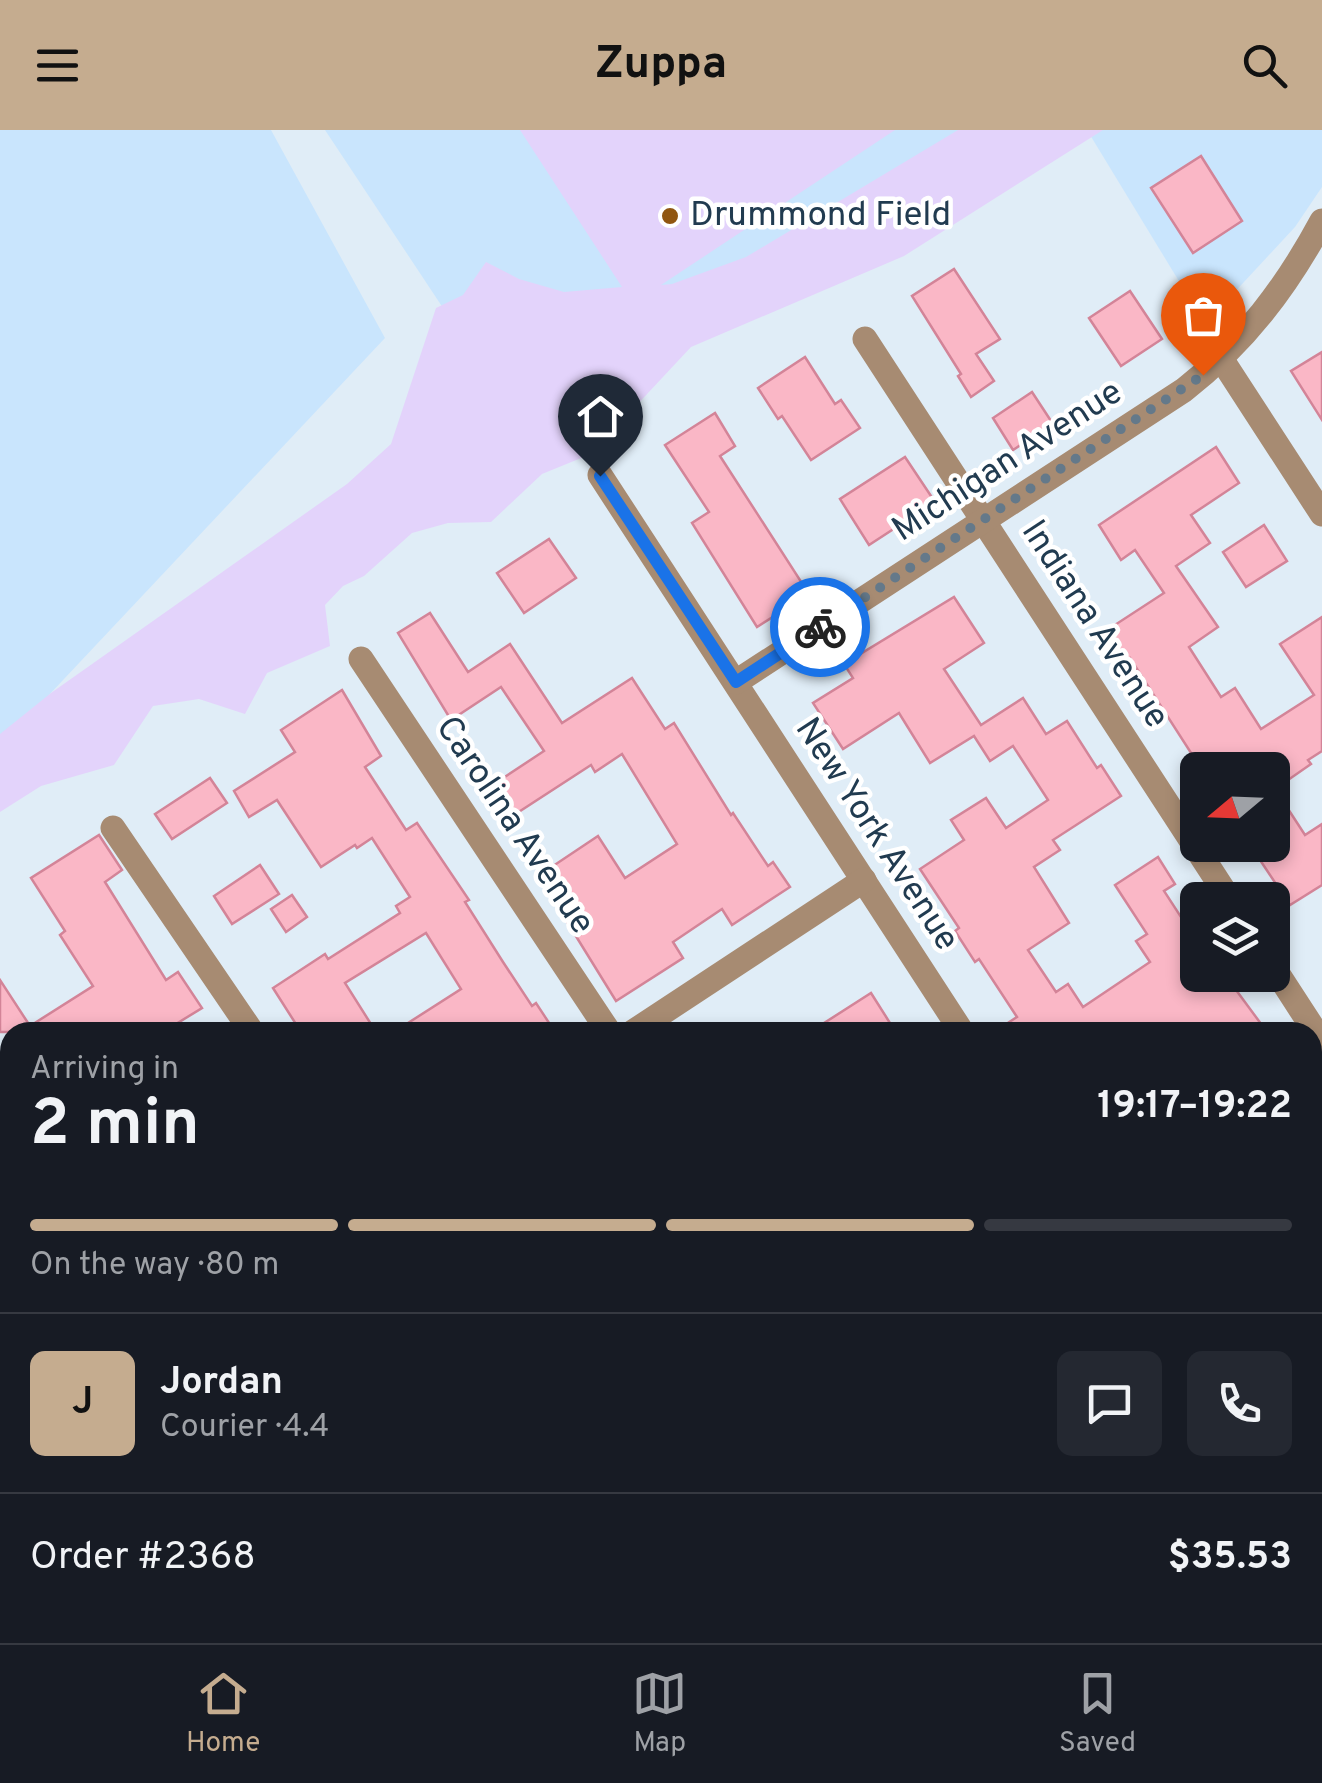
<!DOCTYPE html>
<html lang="en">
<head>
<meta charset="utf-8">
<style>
	:root { --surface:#171b24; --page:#242831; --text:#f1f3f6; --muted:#9ea1a6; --line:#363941; --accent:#c5ac8f }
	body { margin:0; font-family:Overpass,sans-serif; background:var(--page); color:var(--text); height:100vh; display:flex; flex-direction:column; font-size:38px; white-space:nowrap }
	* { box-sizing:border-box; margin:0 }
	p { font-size:32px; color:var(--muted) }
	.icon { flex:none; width:55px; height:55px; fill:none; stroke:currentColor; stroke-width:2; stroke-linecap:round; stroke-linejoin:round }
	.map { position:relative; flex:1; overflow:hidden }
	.side { position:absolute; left:0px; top:892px; width:1322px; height:622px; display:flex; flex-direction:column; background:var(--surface); border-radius:30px 30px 0 0; box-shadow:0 5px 15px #0003 }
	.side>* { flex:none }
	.needle { width:65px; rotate:251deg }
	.tools { position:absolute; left:1180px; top:622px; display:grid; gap:20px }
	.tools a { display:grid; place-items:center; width:110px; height:110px; border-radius:15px; background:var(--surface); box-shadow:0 5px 15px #0003; font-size:50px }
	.pin { position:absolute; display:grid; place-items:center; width:85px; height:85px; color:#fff; margin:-102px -42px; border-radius:50% 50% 50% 0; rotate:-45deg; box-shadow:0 0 10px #0007 }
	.pin .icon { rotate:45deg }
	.courier { position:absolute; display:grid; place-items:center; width:100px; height:100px; margin:-50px; border:8px solid #1a73e8; border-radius:50%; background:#fff; color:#222; box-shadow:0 2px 12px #0007 }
	.summary em { font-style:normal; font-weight:700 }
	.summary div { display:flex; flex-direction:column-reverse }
	.summary { display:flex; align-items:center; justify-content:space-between; height:170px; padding:0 30px }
	h1 { font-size:65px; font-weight:700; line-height:75px }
	.bar { display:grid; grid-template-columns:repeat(4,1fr); gap:15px 10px; align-content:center; height:120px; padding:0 30px }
	.bar i { height:12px; border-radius:8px; background:var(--line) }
	.bar .on { background:var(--accent) }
	.bar p { grid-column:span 4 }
	.line { display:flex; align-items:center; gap:25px; padding:0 30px; border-top:2px solid var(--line) }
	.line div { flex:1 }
	.round { display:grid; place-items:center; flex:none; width:105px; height:105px; border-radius:15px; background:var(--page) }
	header { display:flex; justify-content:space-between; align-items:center; height:130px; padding:0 30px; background:var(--accent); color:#111; font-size:45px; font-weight:700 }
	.dock { display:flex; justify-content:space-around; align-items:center; height:140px; border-top:2px solid var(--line); background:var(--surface); font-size:28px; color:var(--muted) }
	.dock a { display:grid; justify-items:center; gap:5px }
	.dock .on { color:var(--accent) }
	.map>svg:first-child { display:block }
	.built { fill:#c9e5fd }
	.green { fill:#e3d3fb }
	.building { fill:#fab7c6; stroke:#d38498; stroke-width:2.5 }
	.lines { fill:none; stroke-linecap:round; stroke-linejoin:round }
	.minor { stroke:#a78b72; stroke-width:25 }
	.major { stroke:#653f18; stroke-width:25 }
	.done { stroke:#64798a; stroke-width:10; stroke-dasharray:0 18 }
	.route { stroke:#1a73e8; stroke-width:12 }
	.poi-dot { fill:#905611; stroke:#fff; stroke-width:4 }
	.labels { text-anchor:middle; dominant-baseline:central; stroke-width:9; stroke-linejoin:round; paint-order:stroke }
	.poi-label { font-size:35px; fill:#213b50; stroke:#fff; text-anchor:start }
	.street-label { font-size:35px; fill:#213b50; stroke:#fff }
</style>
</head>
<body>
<header><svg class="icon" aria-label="menu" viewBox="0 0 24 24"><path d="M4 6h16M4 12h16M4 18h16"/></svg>Zuppa<svg class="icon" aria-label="search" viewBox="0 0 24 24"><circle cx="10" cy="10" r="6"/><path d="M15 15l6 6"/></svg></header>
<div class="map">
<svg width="1322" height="1513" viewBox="0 0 1322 1513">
	<rect width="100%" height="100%" fill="#e0edf7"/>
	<g class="built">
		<path d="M0,0H271L385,208L0,617Z"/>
		<path d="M325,0H1026L518,291Z"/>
		<path d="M1087,0H1322V57L1295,97L1205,194Z"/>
	</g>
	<path class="green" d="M520,0H895L661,155L672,154L746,127L958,0H1103L904,126L691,217L591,324L542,344L491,392L448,393L412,403L364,446L343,456L325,475L330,516L267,543L245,584L199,569L153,576L114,635L41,656L0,682V604L51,563L347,354L391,314L436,178L463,165L486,132L519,149L564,162L622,157Z"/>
	<g class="building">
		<path d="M1201,26L1242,91L1193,123L1151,58Z"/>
		<path d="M954,139L1000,209L976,224L994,251L971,267L958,246L961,244L912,166Z"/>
		<path d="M1130,161L1162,209L1121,236L1089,188Z"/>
		<path d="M1322,222V290L1291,241Z"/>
		<path d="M805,227L835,274L841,270L860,298L811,330L782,286L778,289L758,258Z"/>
		<path d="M1032,262L1053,294L1013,320L993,288Z"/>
		<path d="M715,283L735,316L720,326L809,464L757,497L692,393L709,382L665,315Z"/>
		<path d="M1216,317L1239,353L1191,385L1210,413L1176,436L1218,497L1189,517L1221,567L1235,558L1261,599L1314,565L1280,514L1322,487V621L1308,630L1311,634L1275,659L1305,705L1322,694V755L1290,775L1250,715H1272V640H1202L1130,528L1121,534L1101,504L1164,463L1135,420L1121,430L1099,395Z"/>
		<path d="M905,327L935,372L869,415L840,369Z"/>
		<path d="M1264,395L1287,431L1246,457L1223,422Z"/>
		<path d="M549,409L576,448L524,483L497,443Z"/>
		<path d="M954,467L984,513L944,539L981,595L1023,568L1046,604L1067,591L1097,638L1101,635L1121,666L1053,710L1060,720L1034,737L1069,793L1028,820L1056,862L1068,854L1083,877L1150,832L1136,811L1147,804L1115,755L1158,727L1175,754L1164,761L1198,813V845H1225L1267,902H994L1017,887L979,829L975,832L955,801L959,798L920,739L964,710L951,690L986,668L1006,698L1048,670L1013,616L990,631L974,606L930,633L899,583L843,619L813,573L853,548L844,534Z"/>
		<path d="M430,483L468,542L510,514L562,593L632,548L665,599L674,593L731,685L733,683L768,736L773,732L790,757L732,795L722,779L673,812L683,828L616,871L566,790L575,784L547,740L598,706L625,748L677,714L622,624L595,642L591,635L514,685L494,654L544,621L501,557L451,590L398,503Z"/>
		<path d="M342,560L381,626L365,637L406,700L417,693L469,770L465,772L503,832L532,876L536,873L555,902H394L461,859L426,803L345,853L376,902H301L273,858L325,824L328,829L400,783L396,776L410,767L372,708L357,718L355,715L321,737L277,670L249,687L234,661L295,622L281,600Z"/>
		<path d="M210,648L227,673L172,709L155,684Z"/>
		<path d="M99,705L122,740L105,752L166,850L178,842L202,878L163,902H0V850L30,896L93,856L60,805L65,801L31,748Z"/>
		<path d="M260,735L279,764L232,794L214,766Z"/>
		<path d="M292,765L307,787L286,802L271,779Z"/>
		<path d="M871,863L890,893L876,902H810Z"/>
	</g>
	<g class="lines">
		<g class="minor">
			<path d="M865,209L1230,770"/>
			<path d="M1222,230L1322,384"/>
			<path d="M600,345L962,902"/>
			<path d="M361,529L609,902"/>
			<path d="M736,552L1184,260C1244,213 1286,158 1322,91"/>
			<path d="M113,698L252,902"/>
			<path d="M1272,835L1322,912"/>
			<path d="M633,902L864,750"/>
			<path d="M0,1037L10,1051"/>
			<path d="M0,1305L10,1299"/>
			<path d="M1312,1445L1322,1458"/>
			<path d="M317,1505L322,1513"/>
			<path d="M652,1505L657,1513"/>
			<path d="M990,1505L995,1513"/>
		</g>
		<g class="major">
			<path d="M1312,1421L1322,1415"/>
			<path d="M1172,1513L1185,1505"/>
		</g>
	</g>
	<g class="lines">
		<path class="done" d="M820,497L1203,245"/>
		<path class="route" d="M600,346L736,552L820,497"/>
	</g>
	<circle class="poi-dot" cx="670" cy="86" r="10"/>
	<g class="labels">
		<g class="poi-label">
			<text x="690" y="86">Drummond Field</text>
		</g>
		<g class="street-label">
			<text transform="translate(1008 332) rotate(-33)">Michigan Avenue</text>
			<text transform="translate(1094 495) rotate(57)">Indiana Avenue</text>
			<text transform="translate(514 696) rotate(56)">Carolina Avenue</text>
			<text transform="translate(876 705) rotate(57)">New York Avenue</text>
		</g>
	</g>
</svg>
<div class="tools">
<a><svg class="needle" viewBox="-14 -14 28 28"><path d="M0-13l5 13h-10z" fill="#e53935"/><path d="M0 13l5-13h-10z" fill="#9ea1a6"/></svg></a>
<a><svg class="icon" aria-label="layers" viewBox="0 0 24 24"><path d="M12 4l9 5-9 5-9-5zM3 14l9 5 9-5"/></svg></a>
</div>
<div class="pin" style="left:1203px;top:245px;background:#ea580c"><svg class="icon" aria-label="bag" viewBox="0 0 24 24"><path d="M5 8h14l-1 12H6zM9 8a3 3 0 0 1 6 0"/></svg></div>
<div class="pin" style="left:600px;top:346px;background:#1f2937"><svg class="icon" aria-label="home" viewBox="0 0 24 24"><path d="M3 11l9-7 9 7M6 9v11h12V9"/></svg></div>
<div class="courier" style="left:820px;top:497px"><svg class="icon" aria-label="bike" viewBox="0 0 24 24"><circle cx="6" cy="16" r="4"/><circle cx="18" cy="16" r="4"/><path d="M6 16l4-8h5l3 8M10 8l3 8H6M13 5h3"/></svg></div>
<section class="side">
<div class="summary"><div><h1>2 min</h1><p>Arriving in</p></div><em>19:17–19:22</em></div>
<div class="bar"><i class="on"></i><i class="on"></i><i class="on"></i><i></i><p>On the way · 80 m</p></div>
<div class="line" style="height:180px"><b class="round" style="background:var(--accent);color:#111">J</b><div><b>Jordan</b><p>Courier · 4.4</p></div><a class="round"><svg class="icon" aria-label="chat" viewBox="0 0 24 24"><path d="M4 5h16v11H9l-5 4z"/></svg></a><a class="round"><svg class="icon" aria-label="phone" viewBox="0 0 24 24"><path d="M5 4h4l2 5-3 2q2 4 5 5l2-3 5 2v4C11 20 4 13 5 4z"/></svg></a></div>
<div class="line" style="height:130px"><div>Order #2368</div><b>$35.53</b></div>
</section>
</div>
<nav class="dock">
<a class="on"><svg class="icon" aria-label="home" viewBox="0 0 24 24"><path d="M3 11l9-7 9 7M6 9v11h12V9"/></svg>Home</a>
<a><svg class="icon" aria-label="map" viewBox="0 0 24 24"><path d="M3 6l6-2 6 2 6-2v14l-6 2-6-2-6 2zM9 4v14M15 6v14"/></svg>Map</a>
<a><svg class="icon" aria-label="saved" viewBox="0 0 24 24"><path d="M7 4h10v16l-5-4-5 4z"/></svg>Saved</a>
</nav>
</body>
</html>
